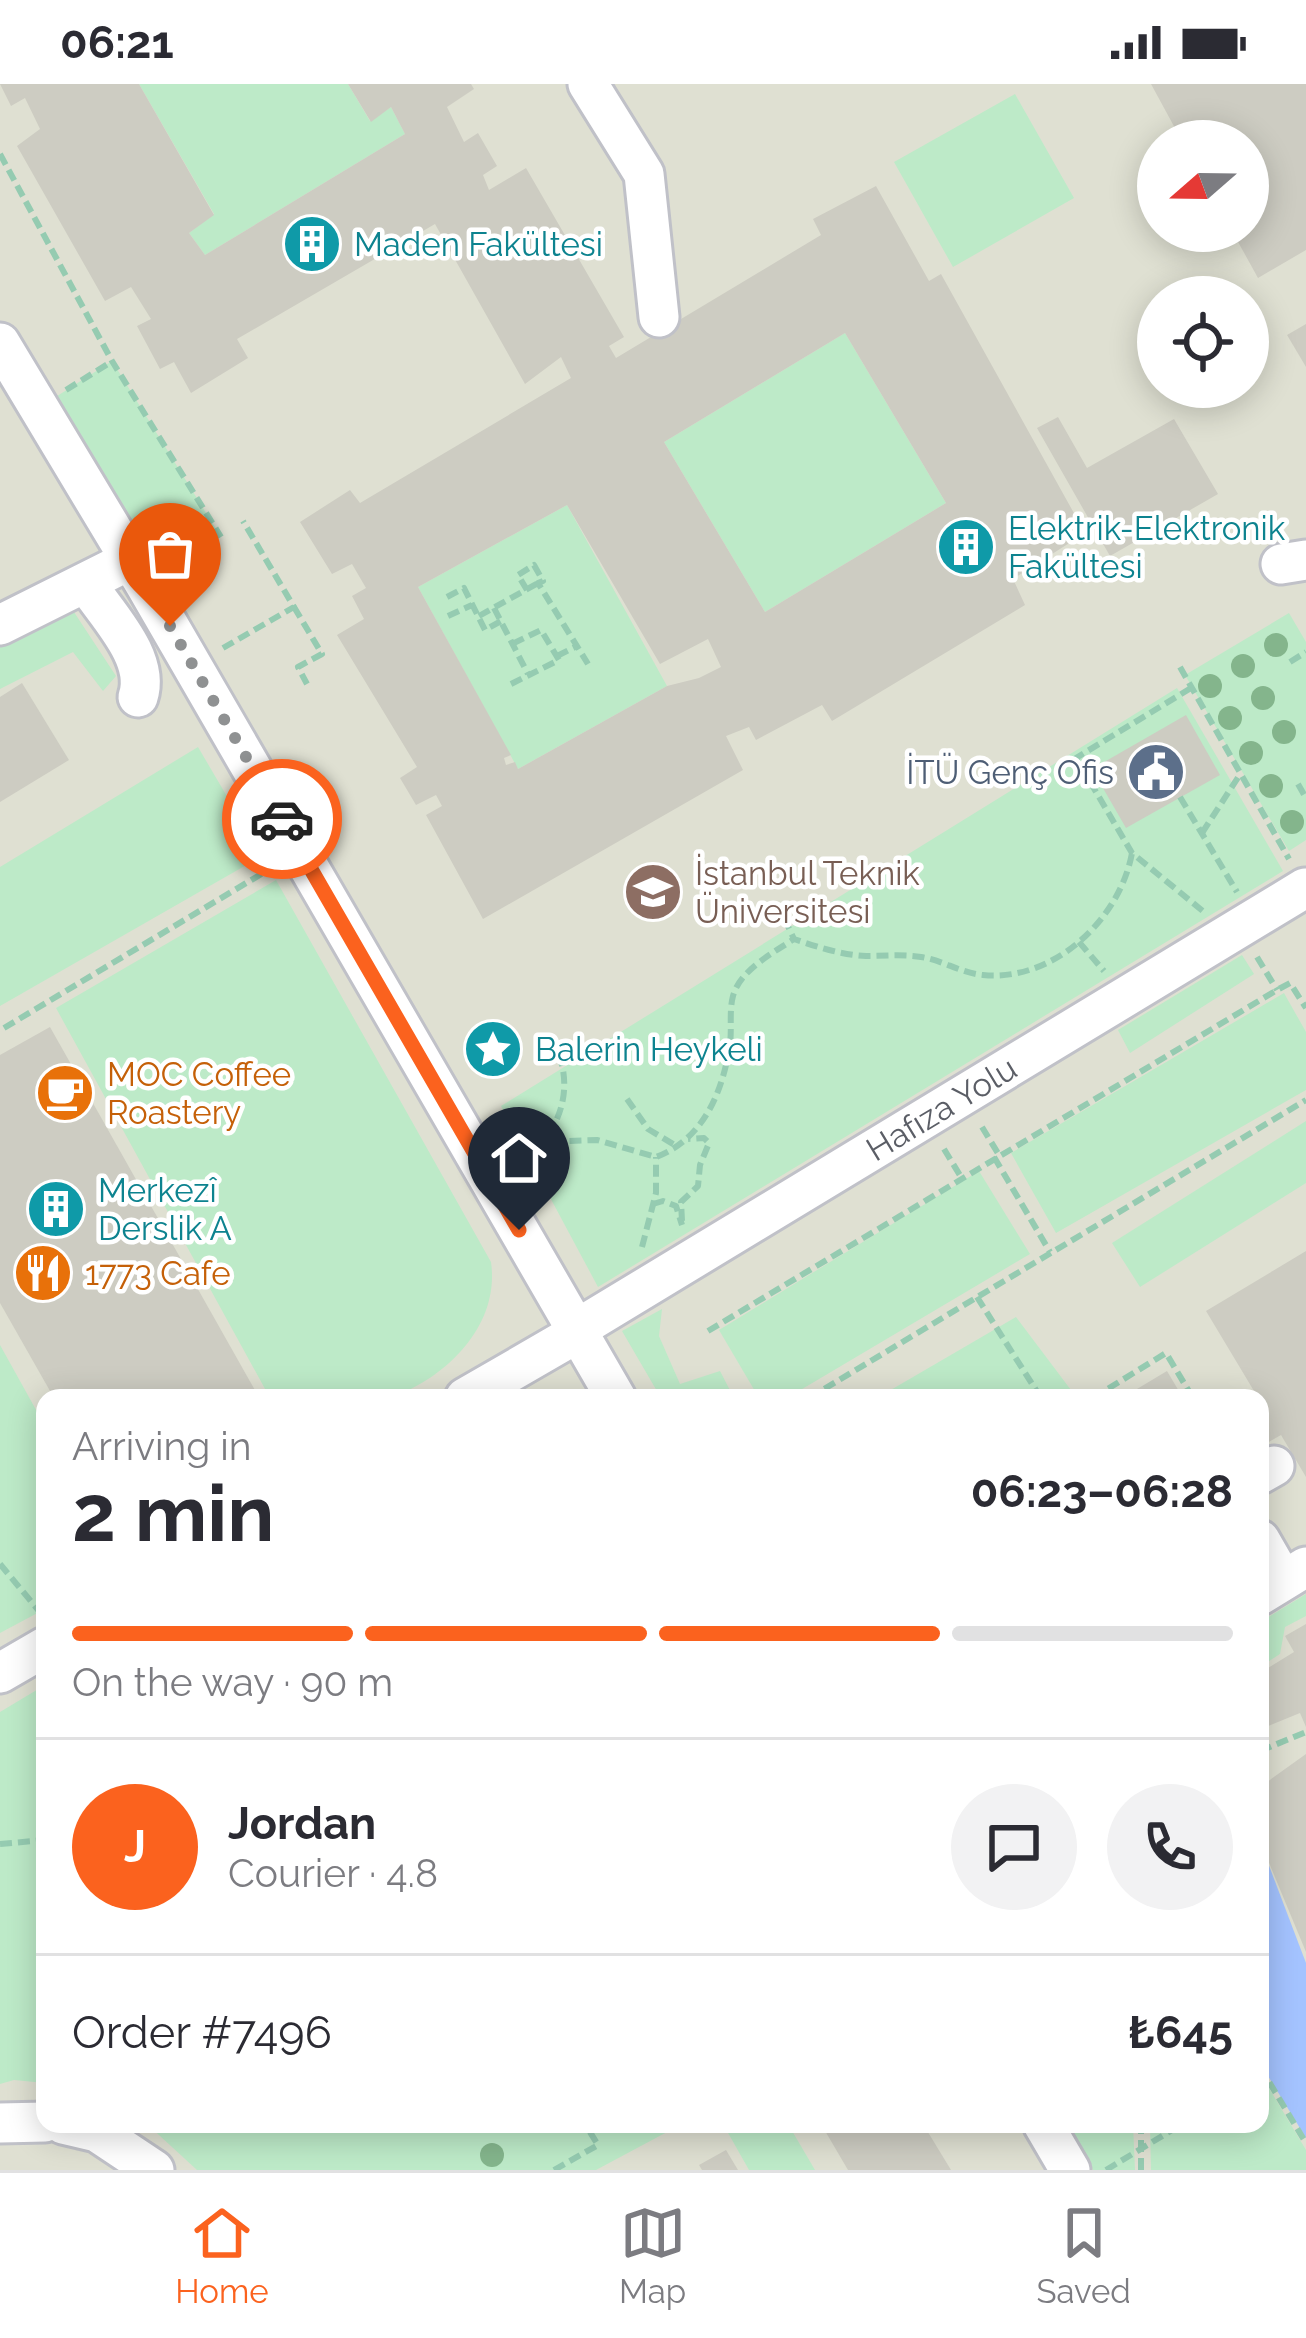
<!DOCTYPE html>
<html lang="en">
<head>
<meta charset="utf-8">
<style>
	:root { --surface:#fff; --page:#f2f2f3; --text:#2b2b33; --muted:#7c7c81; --line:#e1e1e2; --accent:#fb621e }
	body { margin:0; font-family:Raleway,sans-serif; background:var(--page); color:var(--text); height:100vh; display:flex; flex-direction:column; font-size:45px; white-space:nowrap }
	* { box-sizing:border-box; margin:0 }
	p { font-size:39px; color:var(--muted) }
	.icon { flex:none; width:66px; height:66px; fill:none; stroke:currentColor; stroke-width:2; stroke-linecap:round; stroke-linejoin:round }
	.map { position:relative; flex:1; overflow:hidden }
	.panel { position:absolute; left:36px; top:1305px; width:1233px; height:744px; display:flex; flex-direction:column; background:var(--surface); border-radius:24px; box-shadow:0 6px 30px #0003 }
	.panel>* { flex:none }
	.needle { width:78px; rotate:250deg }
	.controls { position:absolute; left:1137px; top:36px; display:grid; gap:24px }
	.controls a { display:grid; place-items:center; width:132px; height:132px; border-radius:50%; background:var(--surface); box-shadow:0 6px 30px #0003; font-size:60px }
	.pin { position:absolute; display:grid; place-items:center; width:102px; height:102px; color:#fff; margin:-123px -51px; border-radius:50% 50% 50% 0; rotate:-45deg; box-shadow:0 0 12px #0007 }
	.pin .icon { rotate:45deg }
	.courier { position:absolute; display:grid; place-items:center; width:120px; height:120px; margin:-60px; border:9px solid #fb621e; border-radius:50%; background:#fff; color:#222; box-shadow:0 3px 15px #0007 }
	.head em { font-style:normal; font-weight:700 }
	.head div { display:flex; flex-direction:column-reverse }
	.head { display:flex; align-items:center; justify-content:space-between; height:204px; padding:0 36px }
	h1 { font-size:78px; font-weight:700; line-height:90px }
	.bar { display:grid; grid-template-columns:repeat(4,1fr); gap:18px 12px; align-content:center; height:144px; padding:0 36px }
	.bar i { height:15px; border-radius:9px; background:var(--line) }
	.bar .active { background:var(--accent) }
	.bar p { grid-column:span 4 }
	.line { display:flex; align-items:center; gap:30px; padding:0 36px; border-top:3px solid var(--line) }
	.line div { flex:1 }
	.round { display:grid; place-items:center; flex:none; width:126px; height:126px; border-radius:63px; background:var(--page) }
	.status { display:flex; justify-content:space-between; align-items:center; height:84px; padding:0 60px; background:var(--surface); direction:ltr }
	.status svg { height:33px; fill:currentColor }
	.dock { display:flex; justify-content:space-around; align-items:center; height:168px; border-top:3px solid var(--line); background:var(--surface); font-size:33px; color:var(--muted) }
	.dock a { display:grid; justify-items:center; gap:6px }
	.dock .active { color:var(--accent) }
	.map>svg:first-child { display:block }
	.education { fill:#dfe0d2; fill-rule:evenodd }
	.green { fill:#bdeac8 }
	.water { fill:#a4c3ff }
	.building { fill:#cdccc2; fill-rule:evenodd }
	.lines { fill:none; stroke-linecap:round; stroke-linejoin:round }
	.minor-casing { stroke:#c0c1c8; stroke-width:45 }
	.path { stroke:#95cbb1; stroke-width:6; stroke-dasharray:12 6; stroke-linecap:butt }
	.minor { stroke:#fff; stroke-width:39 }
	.tree { fill:#84b58c }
	.done { stroke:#8f9192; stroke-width:12; stroke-dasharray:0 21.6 }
	.route { stroke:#fb621e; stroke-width:15 }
	.labels { text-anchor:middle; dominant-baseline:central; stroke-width:9; stroke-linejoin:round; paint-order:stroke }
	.culture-label { font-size:33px; fill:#0d838f; stroke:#fff; text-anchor:start }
	.service-label { font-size:33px; fill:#4e5e75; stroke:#fff; text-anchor:end }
	.education-label { font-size:33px; fill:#785e54; stroke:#fff; text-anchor:start }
	.food-label { font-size:33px; fill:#c56008; stroke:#fff; text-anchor:start }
	.street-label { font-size:33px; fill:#5b5e66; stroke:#fff }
</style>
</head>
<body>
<div class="status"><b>06:21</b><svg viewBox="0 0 49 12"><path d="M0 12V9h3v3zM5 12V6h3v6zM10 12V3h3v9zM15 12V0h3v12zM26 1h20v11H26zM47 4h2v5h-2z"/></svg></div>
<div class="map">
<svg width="1306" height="2086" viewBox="0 0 1306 2086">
	<rect width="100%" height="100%" fill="#f0f0e3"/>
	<path class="education" d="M0,0H1306V2086H0ZM1158,57H1248V147H1158ZM1158,213H1248V303H1158ZM45,1314H1260V2040H45Z"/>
	<g class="green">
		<path d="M139,0H348L370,37L391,23L405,50L205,171L189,149L214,130Z"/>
		<path d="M1015,10L1074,114L953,183L894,78Z"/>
		<path d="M845,249L946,419L765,528L664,358Z"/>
		<path d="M112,277L221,453L156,495L51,316Z"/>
		<path d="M567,421L667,602L518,685L418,503Z"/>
		<path d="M70,522L116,592L103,607L73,568L0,605V558Z"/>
		<path d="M1289,529L1306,558V756L1289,767L1185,591Z"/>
		<path d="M1177,604L1283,787L598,1203L501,1022Z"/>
		<path d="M198,663L262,772L0,922V783Z"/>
		<path d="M276,796L491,1178C500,1241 448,1292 393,1313C370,1321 297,1314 270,1314L56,924Z"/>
		<path d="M1242,871L1254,890L1130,969L1118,946Z"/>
		<path d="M1284,909L1306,948V1006L1056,1149L1011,1069Z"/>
		<path d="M1306,1037V1099L1140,1203L1112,1159Z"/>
		<path d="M979,1087L1030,1170L787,1314H759L719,1246Z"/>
		<path d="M662,1225L659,1252L680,1300L720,1287L734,1314H661L622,1247Z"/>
		<path d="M1016,1233L1077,1314H877Z"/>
		<path d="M0,1261L45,1342V1525L0,1549Z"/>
		<path d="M1306,1510V1532L1285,1543L1280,1570L1260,1583V1538Z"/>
		<path d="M45,1601V1999L14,1996L0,2000V1628Z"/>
		<path d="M1260,1989L1306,2066V2086H1151L1150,2040H1260Z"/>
		<path d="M147,2040H682L596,2086H197Z"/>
		<path d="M723,2040H788L815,2086H749Z"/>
		<path d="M1066,2040H1133L1135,2086H1093Z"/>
	</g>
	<path class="water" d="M1260,1758L1306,1879V2054L1260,1979Z"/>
	<g class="building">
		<path d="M0,0H139L214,131L189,149L205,171L405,50L391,23L371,38L348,0H471L474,5L447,23L464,58L478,49L497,82L483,91L489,106L526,84L624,253L609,262L616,274L821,151L813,135L876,102L929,197L941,190L1085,449L1013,495L1025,521L832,637L822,621L756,656L749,643L726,652L743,686L483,835L426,731L442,722L436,711L416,721L400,694L417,683L337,551L364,535L352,512L366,504L352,480L332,490L300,438L350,406L360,419L571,294L561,273L525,300L435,140L237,255L248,274L191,309L174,278L160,285L137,242L151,235L131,203L105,217L17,62L40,45L25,14L11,22ZM845,249L946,419L765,528L664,358ZM567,421L660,580L708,555L721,583L699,594L667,602L518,685L515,678L506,681L504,674L511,671L418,503Z"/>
		<path d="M1151,0H1306V166L1258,194L1232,147H1248V57H1182Z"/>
		<path d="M1306,240V283L1287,251Z"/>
		<path d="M1058,333L1087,384L1174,335L1218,410L1110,472L1037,344Z"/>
		<path d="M22,599L69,676L0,718V613Z"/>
		<path d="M1186,631L1220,691L1126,744L1092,685Z"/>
		<path d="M50,943L256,1308L245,1314H54L0,1219V971Z"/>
		<path d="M1306,1167V1393L1281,1351L1260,1363V1337L1269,1332L1206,1227Z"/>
		<path d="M1167,1287L1183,1314H1122Z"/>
		<path d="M1306,1540V1643L1300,1629L1266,1643L1260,1589L1294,1568L1285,1552Z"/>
		<path d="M1306,1670V1868L1260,1757V1703Z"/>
		<path d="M821,2040H923L951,2086H848Z"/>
		<path d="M726,2066L738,2086H702L699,2081Z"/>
	</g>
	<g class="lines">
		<defs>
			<g id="minor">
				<path d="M588,0L644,90L659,233"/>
				<path d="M0,259L146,502L616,1314"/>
				<path d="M1281,480L1306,476"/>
				<path d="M86,499C107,531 151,574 138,613"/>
				<path d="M0,541L130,476"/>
				<path id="s1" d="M577,1245L1305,804"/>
				<path d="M465,1314L579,1248"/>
				<path d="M1260,1390L1274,1382"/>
				<path d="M1260,1456L1283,1496"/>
				<path d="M1260,1511L1306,1483"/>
				<path d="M0,1589L45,1563"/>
				<path d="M0,2039L45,2038"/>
				<path d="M63,2040L97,2048L154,2086"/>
				<path d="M1043,2040L1070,2086"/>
			</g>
		</defs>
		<use href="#minor" class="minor-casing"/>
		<g class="path">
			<path d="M0,70L112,277L221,453"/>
			<path d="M66,306L111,278"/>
			<path d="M527,506L518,491L534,481L543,497L538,499L588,580"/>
			<path d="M447,513L464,504L485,546L501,537"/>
			<path d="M294,523L322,570L298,583L307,600"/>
			<path d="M494,524L528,590"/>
			<path d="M448,532L472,521"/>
			<path d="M479,532L538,499"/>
			<path d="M223,564L294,523L243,437"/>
			<path d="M557,572L577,562"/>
			<path d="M1290,578L1306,568"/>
			<path d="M1180,583L1289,775"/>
			<path d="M511,600L559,576L541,546L512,560"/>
			<path d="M1191,604L1076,674L1132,769L1204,828"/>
			<path d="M1298,700L1306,714"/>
			<path d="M1180,713L1237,808"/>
			<path d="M1202,749L1239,692"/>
			<path d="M784,834L794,855C817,863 842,871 866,872C884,872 902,870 921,873C942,876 961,889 983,891C1054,898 1120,835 1132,769"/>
			<path d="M1079,858L1104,887"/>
			<path d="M1257,873L1277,906"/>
			<path d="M4,944L268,786"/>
			<path d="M627,1015L648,1045L678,1063"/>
			<path d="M982,1043L999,1071"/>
			<path d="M944,1065L961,1093"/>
			<path d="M535,1067L567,1057L597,1056L656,1073C704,1055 723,1007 730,960C732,944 729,927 733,912C740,886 773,869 794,855"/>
			<path d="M994,1073L1050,1168"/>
			<path d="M523,1076C555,1053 573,1014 560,974"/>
			<path d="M653,1120L663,1117L676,1122L682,1141"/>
			<path d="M682,1137L681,1118L698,1102L700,1081L709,1059L704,1054L688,1055"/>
			<path d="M642,1163L656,1109V1073"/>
			<path d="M977,1213L1041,1314"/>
			<path d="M708,1247L1277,906L1290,899L1306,924"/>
			<path d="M809,1314L1306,1016"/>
			<path d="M1093,1314L1166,1269L1193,1314"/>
			<path d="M0,1480L39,1527"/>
			<path d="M1260,1667L1306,1648"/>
			<path d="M0,1760L45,1756"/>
			<path d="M1260,1983L1306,2059"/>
			<path d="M554,2086L598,2061L585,2040"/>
			<path d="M1106,2086L1182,2040"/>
			<path d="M1141,2086V2040"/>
		</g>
		<use href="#minor" class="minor"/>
	</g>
	<g class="tree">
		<circle cx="1276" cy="561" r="12"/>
		<circle cx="1243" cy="582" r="12"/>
		<circle cx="1210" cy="602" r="12"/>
		<circle cx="1263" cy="614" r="12"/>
		<circle cx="1230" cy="634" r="12"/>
		<circle cx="1284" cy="648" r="12"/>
		<circle cx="1251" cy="669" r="12"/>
		<circle cx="1271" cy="702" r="12"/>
		<circle cx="1292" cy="738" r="12"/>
		<circle cx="492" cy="2071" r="12"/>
	</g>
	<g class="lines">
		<path class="done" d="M170,542L282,735"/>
		<path class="route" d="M282,735L519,1146"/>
	</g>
	<defs>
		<symbol id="building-disc" viewBox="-11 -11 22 22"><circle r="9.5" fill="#0f9aa8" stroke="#fff"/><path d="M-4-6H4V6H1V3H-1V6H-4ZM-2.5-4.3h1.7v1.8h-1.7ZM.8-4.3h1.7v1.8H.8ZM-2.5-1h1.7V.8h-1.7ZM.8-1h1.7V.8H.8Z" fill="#fff"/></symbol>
		<symbol id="civic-disc" viewBox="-11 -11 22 22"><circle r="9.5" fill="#5c6f8a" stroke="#fff"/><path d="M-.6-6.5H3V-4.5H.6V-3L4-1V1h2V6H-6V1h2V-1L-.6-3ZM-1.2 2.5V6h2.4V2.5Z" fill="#fff"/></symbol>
		<symbol id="university-disc" viewBox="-11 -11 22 22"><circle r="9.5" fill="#8d6e63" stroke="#fff"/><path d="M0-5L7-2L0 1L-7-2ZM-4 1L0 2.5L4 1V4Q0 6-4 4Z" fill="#fff"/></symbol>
		<symbol id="sight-disc" viewBox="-11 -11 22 22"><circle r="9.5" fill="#0f9aa8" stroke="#fff"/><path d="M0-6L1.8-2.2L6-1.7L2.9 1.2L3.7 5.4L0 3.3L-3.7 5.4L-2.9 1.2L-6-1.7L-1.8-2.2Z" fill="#fff"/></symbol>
		<symbol id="cafe-disc" viewBox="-11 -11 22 22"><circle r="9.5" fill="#e8710a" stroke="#fff"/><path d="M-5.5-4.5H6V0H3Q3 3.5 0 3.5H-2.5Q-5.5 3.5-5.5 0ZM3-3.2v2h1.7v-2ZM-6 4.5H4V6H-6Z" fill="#fff"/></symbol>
		<symbol id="restaurant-disc" viewBox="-11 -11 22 22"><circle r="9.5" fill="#e8710a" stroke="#fff"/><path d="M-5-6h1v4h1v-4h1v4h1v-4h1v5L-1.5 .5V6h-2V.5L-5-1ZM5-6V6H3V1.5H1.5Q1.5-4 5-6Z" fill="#fff"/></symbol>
	</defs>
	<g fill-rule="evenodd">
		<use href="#building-disc" x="279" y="127" width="66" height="66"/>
		<use href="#building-disc" x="933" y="430" width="66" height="66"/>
		<use href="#civic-disc" x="1123" y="655" width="66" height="66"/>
		<use href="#university-disc" x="620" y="775" width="66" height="66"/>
		<use href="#sight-disc" x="460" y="932" width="66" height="66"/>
		<use href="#cafe-disc" x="32" y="976" width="66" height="66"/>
		<use href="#building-disc" x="23" y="1092" width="66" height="66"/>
		<use href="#restaurant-disc" x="10" y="1156" width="66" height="66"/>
	</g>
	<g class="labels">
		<g class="culture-label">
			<text x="354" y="160">Maden Fakültesi</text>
			<text x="1008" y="444">Elektrik-Elektronik<tspan x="1008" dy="38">Fakültesi</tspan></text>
			<text x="535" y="965">Balerin Heykeli</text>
			<text x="98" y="1106">Merkezî<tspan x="98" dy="38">Derslik A</tspan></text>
		</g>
		<g class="service-label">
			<text x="1114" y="688">İTÜ Genç Ofis</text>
		</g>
		<g class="education-label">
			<text x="695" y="789">İstanbul Teknik<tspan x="695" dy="38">Üniversitesi</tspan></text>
		</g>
		<g class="food-label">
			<text x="107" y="990">MOC Coffee<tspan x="107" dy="38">Roastery</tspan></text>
			<text x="85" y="1189">1773 Cafe</text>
		</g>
		<g class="street-label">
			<text stroke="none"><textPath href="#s1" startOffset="426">Hafıza Yolu</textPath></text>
		</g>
	</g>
</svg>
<div class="controls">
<a><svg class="needle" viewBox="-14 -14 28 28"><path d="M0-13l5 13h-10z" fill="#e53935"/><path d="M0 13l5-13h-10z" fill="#7c7c81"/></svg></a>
<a><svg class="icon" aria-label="locate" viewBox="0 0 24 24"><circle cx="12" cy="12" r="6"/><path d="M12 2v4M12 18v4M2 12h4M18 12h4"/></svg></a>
</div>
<div class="pin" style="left:170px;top:542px;background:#ea580c"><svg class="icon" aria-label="bag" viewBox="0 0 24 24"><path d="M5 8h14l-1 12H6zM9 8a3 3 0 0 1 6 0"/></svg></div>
<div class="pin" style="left:519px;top:1146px;background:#1f2937"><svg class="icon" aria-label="home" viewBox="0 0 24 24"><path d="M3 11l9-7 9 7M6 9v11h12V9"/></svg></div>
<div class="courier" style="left:282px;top:735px"><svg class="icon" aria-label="car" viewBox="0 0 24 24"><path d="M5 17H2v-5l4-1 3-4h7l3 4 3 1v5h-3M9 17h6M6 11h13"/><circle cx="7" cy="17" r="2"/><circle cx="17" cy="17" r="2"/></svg></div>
<section class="panel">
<div class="head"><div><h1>2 min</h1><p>Arriving in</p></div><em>06:23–06:28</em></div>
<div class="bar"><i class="active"></i><i class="active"></i><i class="active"></i><i></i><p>On the way · 90 m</p></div>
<div class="line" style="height:216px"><b class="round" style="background:var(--accent);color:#fff">J</b><div><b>Jordan</b><p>Courier · 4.8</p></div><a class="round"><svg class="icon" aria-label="chat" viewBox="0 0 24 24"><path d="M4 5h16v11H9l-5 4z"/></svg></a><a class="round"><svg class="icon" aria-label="phone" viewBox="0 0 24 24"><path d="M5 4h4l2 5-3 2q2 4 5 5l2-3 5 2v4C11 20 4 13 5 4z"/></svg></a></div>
<div class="line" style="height:156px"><div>Order #7496</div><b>₺645</b></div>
</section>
</div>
<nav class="dock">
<a class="active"><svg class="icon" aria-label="home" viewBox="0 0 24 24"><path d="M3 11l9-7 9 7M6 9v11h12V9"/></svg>Home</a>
<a><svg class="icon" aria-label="map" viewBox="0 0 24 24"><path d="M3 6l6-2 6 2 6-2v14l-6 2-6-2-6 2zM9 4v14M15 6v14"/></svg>Map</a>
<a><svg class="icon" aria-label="saved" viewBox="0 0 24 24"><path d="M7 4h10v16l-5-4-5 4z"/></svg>Saved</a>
</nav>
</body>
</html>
